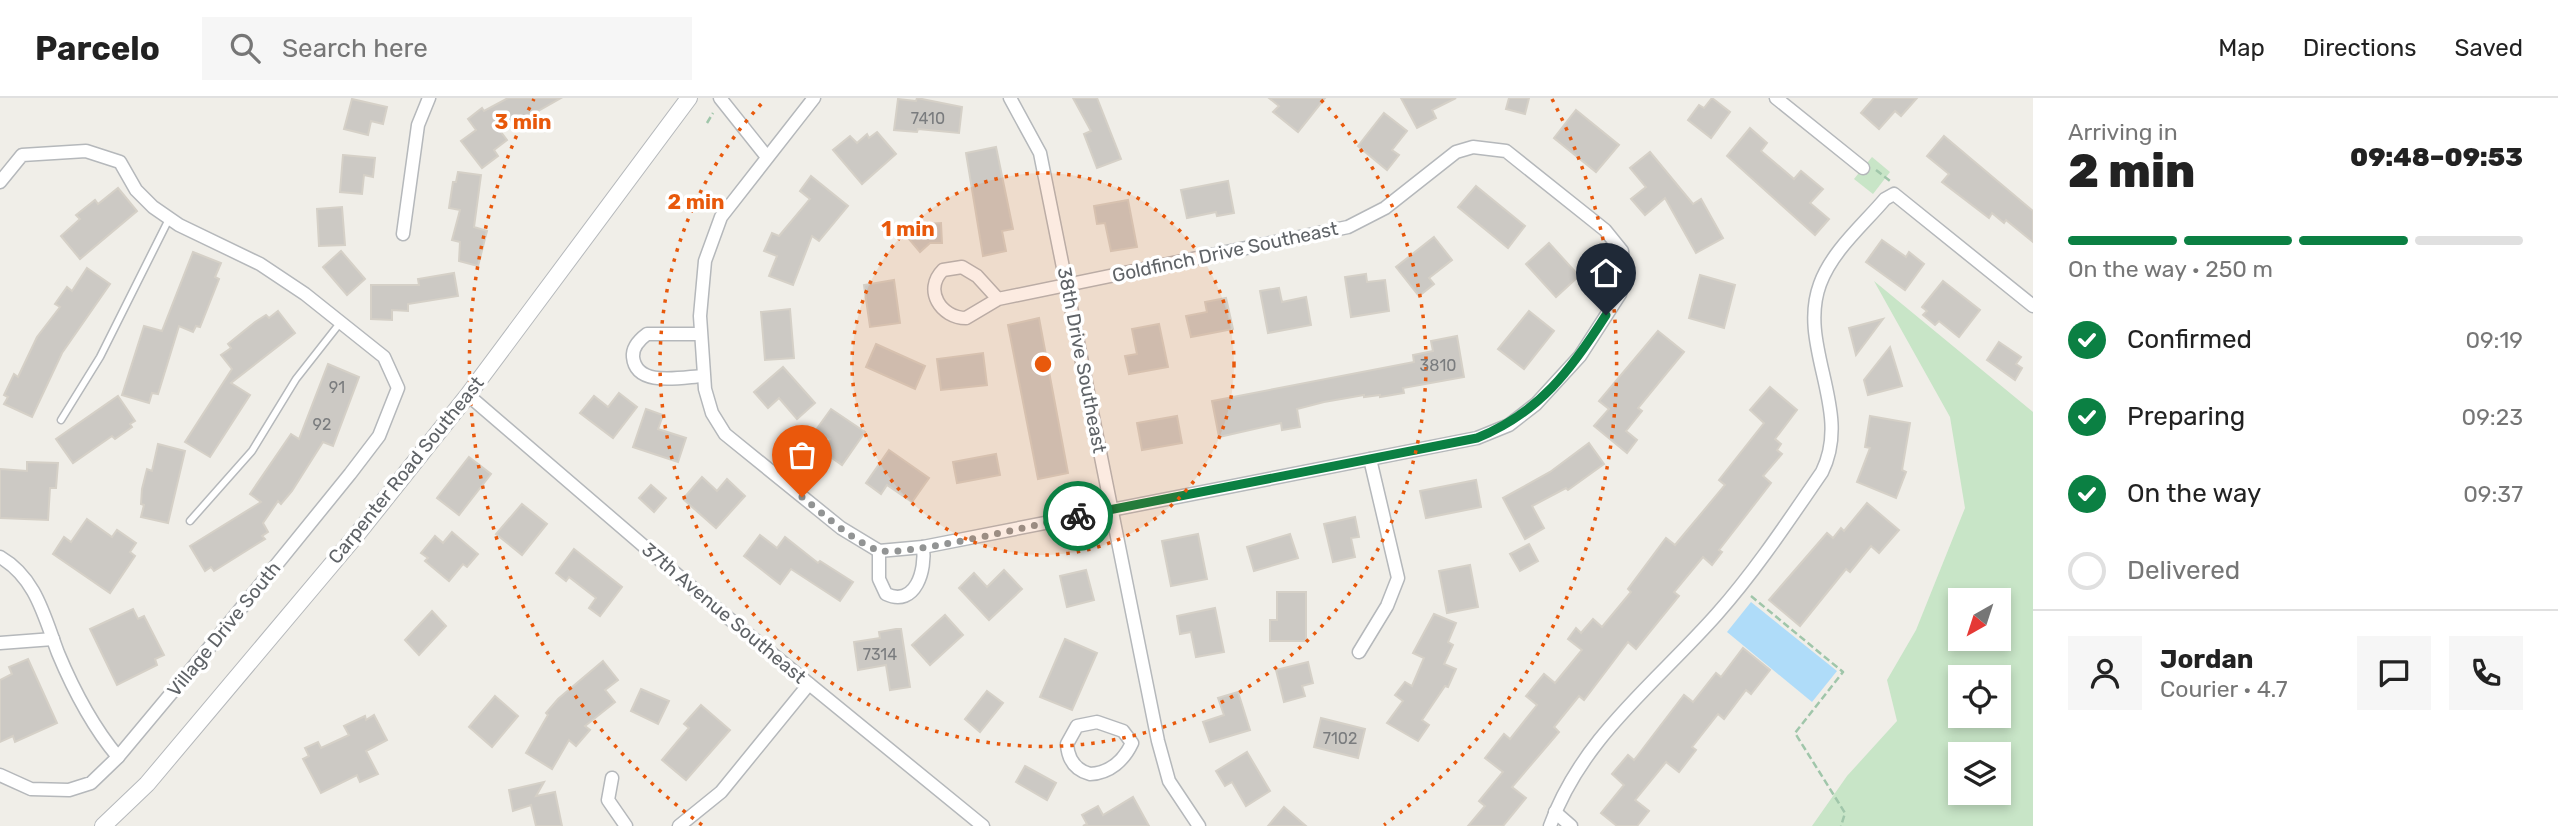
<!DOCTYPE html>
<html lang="en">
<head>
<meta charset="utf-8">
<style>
	:root { --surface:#fff; --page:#f6f6f6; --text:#222; --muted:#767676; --line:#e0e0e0; --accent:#0b8043 }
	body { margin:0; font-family:Rubik,sans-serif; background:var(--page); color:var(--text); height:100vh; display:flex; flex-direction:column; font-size:26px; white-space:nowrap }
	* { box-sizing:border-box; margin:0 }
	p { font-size:23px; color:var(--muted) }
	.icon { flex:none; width:38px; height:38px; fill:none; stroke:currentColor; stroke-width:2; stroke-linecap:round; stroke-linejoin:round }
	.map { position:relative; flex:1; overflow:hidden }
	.drawer { display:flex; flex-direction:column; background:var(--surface); width:525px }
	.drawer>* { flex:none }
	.needle { width:46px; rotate:219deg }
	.tools { position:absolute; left:1948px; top:490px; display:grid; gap:14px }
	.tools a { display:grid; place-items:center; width:63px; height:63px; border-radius:0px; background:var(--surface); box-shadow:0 4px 10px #0003; font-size:35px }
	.pin { position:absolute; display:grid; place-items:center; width:60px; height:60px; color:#fff; margin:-72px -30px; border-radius:50% 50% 50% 0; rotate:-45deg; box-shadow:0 0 7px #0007 }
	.pin .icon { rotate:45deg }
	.courier { position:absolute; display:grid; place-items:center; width:70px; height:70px; margin:-35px; border:5px solid #0b8043; border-radius:50%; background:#fff; color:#222; box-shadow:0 2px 9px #0007 }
	.head em { font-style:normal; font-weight:800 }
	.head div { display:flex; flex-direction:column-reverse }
	.head { display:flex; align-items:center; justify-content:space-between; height:119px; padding:0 35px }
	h1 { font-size:46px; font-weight:800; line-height:52px }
	.bar { display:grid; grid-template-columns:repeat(4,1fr); gap:10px 7px; align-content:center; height:84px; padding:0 35px }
	.bar i { height:9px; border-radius:5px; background:var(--line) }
	.bar .selected { background:var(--accent) }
	.bar p { grid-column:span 4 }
	.line { display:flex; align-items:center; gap:18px; padding:0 35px; border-top:2px solid var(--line) }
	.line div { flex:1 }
	.round { display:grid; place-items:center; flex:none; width:74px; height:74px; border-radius:0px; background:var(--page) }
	ol { padding:0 35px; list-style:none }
	li { display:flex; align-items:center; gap:21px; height:77px }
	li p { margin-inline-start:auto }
	li .icon { padding:7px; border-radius:50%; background:var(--accent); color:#fff; stroke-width:4 }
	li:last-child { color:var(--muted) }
	li i { width:38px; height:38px; border:4px solid var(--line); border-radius:50% }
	header { display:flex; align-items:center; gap:42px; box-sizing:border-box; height:98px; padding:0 35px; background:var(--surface); border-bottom:2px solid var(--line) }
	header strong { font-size:33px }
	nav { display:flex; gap:38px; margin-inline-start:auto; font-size:24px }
	.search { width:490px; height:63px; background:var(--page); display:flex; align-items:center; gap:18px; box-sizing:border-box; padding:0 24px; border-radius:0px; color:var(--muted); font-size:26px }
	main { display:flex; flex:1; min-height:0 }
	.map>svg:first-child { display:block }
	.green { fill:#c8e5c7; fill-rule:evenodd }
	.water { fill:#afdcf9 }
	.building { fill:#ccc9c4; stroke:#d5d0c7; stroke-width:2 }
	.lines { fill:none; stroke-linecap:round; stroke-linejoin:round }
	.service-casing { stroke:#b5b8bb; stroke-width:9 }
	.minor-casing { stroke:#b5b8bb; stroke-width:15 }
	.tertiary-casing { stroke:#b5b8bb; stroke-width:18 }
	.path { stroke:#a0c6aa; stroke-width:2.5; stroke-dasharray:7 3.5; stroke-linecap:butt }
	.service { stroke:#fff; stroke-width:6 }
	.minor { stroke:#fff; stroke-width:12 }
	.tertiary { stroke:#fff; stroke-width:16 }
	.done { stroke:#929494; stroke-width:7; stroke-dasharray:0 12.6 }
	.route { stroke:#0b8043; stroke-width:9 }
	.ring { fill:none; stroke:#e8590c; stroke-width:3.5; stroke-dasharray:3.5 7 }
	.labels { text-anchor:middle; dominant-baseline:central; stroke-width:7; stroke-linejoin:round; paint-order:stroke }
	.number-label { font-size:16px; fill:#7a7c7e }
	.street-label { font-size:19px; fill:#5f6367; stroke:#fff }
	.centre { fill:#e8590c; stroke:#fff; stroke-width:3.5 }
	.ring-label { font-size:21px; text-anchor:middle; font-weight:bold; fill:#e8590c; stroke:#fff; stroke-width:7; stroke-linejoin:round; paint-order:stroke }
</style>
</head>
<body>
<header>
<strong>Parcelo</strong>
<div class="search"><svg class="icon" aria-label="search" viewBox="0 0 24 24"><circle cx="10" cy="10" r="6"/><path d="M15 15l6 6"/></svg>Search here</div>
<nav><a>Map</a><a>Directions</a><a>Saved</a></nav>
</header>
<main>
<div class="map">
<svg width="2033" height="728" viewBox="0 0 2033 728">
	<rect width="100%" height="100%" fill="#f0eee8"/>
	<g class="green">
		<path d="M1872,59L1890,74L1873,96L1854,81Z"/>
		<path d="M1874,183L2033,314V728H1812L1847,678L1897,623L1887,582L1916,532L1965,410L1950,319ZM1998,502V541H1960V502ZM1998,579V618H1960V579ZM1998,656V695H1960V656Z"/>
	</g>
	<path class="water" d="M1751,504L1837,573L1812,604L1727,534Z"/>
	<g class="building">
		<path d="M508,0H561L501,34L507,42L494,52L498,58L482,70L461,43L476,32L468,21L482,10L484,13Z"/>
		<path d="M917,0L962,9L959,35L918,31L917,34L894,32L898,1L916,3Z"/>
		<path d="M1073,0H1097L1121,61L1097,70L1084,36L1091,33Z"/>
		<path d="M1269,0H1325L1298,34L1273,14L1279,8Z"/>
		<path d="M1401,0H1456L1432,12L1436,20L1417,30Z"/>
		<path d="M1509,0H1529L1525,16L1506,11Z"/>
		<path d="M1712,0L1730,14L1711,40L1688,22L1699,7L1704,10Z"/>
		<path d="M1874,0H1917L1901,18L1895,13L1879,31L1861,15Z"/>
		<path d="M352,1L387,9L383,26L371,23L368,37L344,31Z"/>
		<path d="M1576,12L1619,47L1596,74L1554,40Z"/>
		<path d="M1384,15L1407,33L1392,52L1399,57L1387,72L1358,48Z"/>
		<path d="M1750,30L1767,45L1761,53L1794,81L1801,73L1823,91L1810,105L1829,121L1815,137L1727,58Z"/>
		<path d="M877,34L896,56L862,86L833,52L850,38L857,45L867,36L869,40Z"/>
		<path d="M1944,38L2033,113V144L2006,122L2004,125L1992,115L1989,120L1942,84L1949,76L1927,58Z"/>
		<path d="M996,49L1013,131L1002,133L1006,153L983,158L966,55Z"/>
		<path d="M1650,54L1693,106L1701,101L1723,140L1696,155L1665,100L1645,117L1631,101L1646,89L1630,70Z"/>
		<path d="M343,57L375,60L373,79L364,77L362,96L340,94Z"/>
		<path d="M458,74L481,77L474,129L487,133L478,168L459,163L460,144L452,142L460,112L449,110L453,84H456Z"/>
		<path d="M811,78L848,108L819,143L812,138L793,187L769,178L777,158L764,153L772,135L779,138L810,101L800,93Z"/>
		<path d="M1228,83L1234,115L1217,118L1216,114L1187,120L1181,92Z"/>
		<path d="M1476,88L1525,128L1508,150L1458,109Z"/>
		<path d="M118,90L137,113L80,161L61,138L80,121L76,117L95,102L98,106Z"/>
		<path d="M1128,102L1137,149L1111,153L1105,125L1097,126L1094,108Z"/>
		<path d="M342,109L345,147L319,148L317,111Z"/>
		<path d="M941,125L942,145H930L920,154L903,134L912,127Z"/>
		<path d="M1434,139L1452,162L1429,180L1434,186L1419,198L1396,169Z"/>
		<path d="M1882,142L1906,159L1909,154L1924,166L1905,192L1866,164Z"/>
		<path d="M1549,145L1579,178L1556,199L1526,166Z"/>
		<path d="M341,153L365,181L347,197L323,169Z"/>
		<path d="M193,154L221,165L215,179L219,181L200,229L196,228L193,234L179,228L158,296L152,295L149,305L122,297L144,228L162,233Z"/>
		<path d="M87,170L110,186L62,255L32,319L4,306L8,299L4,297L14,276L18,279L37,239L60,209L55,206L67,189L72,193Z"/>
		<path d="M454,175L458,198L408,206V213L392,212V222L371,221V187H419L418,181Z"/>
		<path d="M1366,176L1367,184L1385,182L1389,213L1351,219L1345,179Z"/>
		<path d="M1700,177L1735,187L1724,230L1689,220Z"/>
		<path d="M894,182L900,225L870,229L864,187Z"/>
		<path d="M1943,183L1980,212L1959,239L1939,223L1935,227L1923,217L1927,213L1922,209Z"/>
		<path d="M1279,190L1282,204L1306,199L1311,227L1268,235L1260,193Z"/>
		<path d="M1226,200L1233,231L1191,239L1186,218L1207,214L1205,204Z"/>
		<path d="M790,211L794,260L765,262L761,214Z"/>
		<path d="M278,213L295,235L231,285L250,297L210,359L185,344L232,271L221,257L231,250L228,246L255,224L266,217L269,220Z"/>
		<path d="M1529,213L1554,233L1524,271L1498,251Z"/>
		<path d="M1039,220L1068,375L1038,381L1008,227Z"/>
		<path d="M1883,221L1856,257L1849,230Z"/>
		<path d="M1159,226L1168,269L1129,276L1125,258L1137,256L1132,231Z"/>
		<path d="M1658,233L1684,254L1638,310L1642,313L1626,333L1637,342L1627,355L1594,328L1609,311L1599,303Z"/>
		<path d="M1457,238L1464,279L1403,290L1404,295L1380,299V297L1364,299V297L1324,304L1297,311L1300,329L1282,332L1281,325L1219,339L1212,303L1414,264L1413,257L1433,253L1431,243Z"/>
		<path d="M1999,244L2021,259L2016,266L2022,270L2015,282L1987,262Z"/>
		<path d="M876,246L925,268L915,291L866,269Z"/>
		<path d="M1890,249L1902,288L1868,297L1864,282Z"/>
		<path d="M983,255L987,287L941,292L937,261Z"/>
		<path d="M328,266L359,279L333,348L323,344L292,393L281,406L278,403L263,425L268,434L262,438L265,441L214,473L211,469L205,473L190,448L261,404L250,396L291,336L299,341Z"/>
		<path d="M783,269L815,305L797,321L779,300L768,310L754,294Z"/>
		<path d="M1770,289L1797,312L1775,341L1781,346L1777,352L1782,356L1763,378L1771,385L1719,452L1722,454L1712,467L1703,459L1674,494L1679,498L1636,551L1628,544L1584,602L1579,598L1554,629L1559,634L1512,689L1526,700L1503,728H1468L1485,708L1479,703L1503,674L1485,660L1504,636L1510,641L1537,607L1526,598L1544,576L1555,585L1582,552L1568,541L1576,530L1581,535L1593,521L1602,529L1631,494L1628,491L1666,440L1675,447L1725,387L1719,382L1764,325L1750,312Z"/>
		<path d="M619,295L637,309L613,340L580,315L594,298L608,309Z"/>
		<path d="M118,298L135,323L130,326L132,329L115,341L112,338L73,365L56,341Z"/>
		<path d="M646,311L663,317L658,331L686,340L678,364L633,349Z"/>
		<path d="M831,311L865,334L842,367L822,353L830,341L816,332Z"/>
		<path d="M1177,318L1182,345L1142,352L1137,325Z"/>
		<path d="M1870,318L1910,325L1902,372L1906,374L1896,400L1857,384L1870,350L1865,349Z"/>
		<path d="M1589,345L1604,366L1568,392L1566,390L1532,408L1544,430L1525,441L1503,400L1550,374Z"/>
		<path d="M158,346L185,353L168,425L141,419L144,407L141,406L142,391L147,371L152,373Z"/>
		<path d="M889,352L929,380L912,404L887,387L881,396L866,385Z"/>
		<path d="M996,356L1000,377L957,385L953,364Z"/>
		<path d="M469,359L491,376L459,417L437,400Z"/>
		<path d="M27,364L58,365L56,390H50L48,422L0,420V371L27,373Z"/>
		<path d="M702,379L717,393L727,381L745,398L716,430L683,401Z"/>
		<path d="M1476,382L1481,409L1426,420L1420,393Z"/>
		<path d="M651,387L666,400L654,414L639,400Z"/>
		<path d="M1867,405L1899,432L1879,455L1871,448L1850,474L1846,471L1800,528L1769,502L1827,435L1833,440L1841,430L1844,433Z"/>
		<path d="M522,406L547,426L522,457L496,436Z"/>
		<path d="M1355,419L1359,439L1351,440L1355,459L1333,464L1324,426Z"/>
		<path d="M87,421L112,439L117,432L136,445L130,454L135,458L110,495L53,456L64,439L71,444Z"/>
		<path d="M452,434L478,456L467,469L463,466L449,483L425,463L428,460L421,455L435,438L443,445Z"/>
		<path d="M1198,436L1207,481L1171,488L1162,443Z"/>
		<path d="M1290,436L1298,460L1254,473L1247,449Z"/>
		<path d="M760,437L777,450L785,439L818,465L820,463L853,484L840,503L791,471L780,486L744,458Z"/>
		<path d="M1529,446L1538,463L1520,473L1510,456Z"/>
		<path d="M574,451L622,489L600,518L589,510L596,500L569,479L566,483L556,475Z"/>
		<path d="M1470,467L1478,509L1447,515L1439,473Z"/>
		<path d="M1004,472L1022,491L989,522L959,490L974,475L987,489Z"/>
		<path d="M1086,472L1094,502L1067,509L1060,478Z"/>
		<path d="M1277,494H1306V543H1270V522H1277Z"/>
		<path d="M1215,510L1224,554L1196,559L1191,534L1180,536L1177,518Z"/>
		<path d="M133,511L138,521L144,518L164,557L155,561L157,567L117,587L90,531Z"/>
		<path d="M432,513L446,528L419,557L405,542Z"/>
		<path d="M1434,516L1456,525L1448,544L1453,547L1444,566L1456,571L1448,589L1445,588L1422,622L1429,627L1418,643L1387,625L1403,603L1395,597L1405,584L1412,588L1424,560L1413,555Z"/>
		<path d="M945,517L963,537L930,567L912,547Z"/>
		<path d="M896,531H901L910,589L890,592L886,567L858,572L854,544L880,540L879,534Z"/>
		<path d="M1065,541L1097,555L1072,612L1040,599Z"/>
		<path d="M1743,550L1770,572L1751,596L1746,592L1724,621L1718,616L1692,649L1696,652L1679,674L1666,664L1635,702L1649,713L1637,728H1617L1601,715L1624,687L1612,676L1628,657L1634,662L1638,657L1684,597L1693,604L1716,575L1721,579Z"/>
		<path d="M28,561L57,625L15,644L13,638L0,644V582L12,576L9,569Z"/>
		<path d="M603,563L618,582L605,592L615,604L585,628L590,632L576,648L569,642L552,671L526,655L548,617L546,615L558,601Z"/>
		<path d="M1308,564L1313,585L1302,588L1305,598L1284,604L1276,572Z"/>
		<path d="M641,591L669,603L658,626L631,613Z"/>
		<path d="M987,593L1003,605L980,634L965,621Z"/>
		<path d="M1238,594L1250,632L1210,644L1203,624L1224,617L1218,600Z"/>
		<path d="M495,598L518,618L492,649L469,629Z"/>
		<path d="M701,607L730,632L686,682L662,662L689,630L684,626Z"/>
		<path d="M374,617L387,642L366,653L378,676L360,684L357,677L321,695L303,661L309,658L305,650L318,644L321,650L349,637L344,628L365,618L366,622Z"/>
		<path d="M1321,620L1365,631L1358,660L1314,649Z"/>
		<path d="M1247,654L1270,693L1246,708L1232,684L1225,688L1216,673Z"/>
		<path d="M1025,668L1056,685L1047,702L1016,684Z"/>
		<path d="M544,684L536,698L555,694L562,728H536L531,707L513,713L509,692Z"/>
		<path d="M1133,699L1149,728H1083L1087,726L1082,717L1098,708L1103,717Z"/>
		<path d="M1284,709L1306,728H1268Z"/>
	</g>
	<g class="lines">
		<defs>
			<g id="service">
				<path d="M61,322L100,259L169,121"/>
				<path d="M190,423L252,353L296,281L340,225"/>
			</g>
			<g id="minor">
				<path d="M720,0L767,59"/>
				<path d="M814,0L721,119L705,163L700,218L705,291L712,315L725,336L841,430L879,453L923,449L1477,340L1509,327L1536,306L1580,258L1620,196L1624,175L1622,153L1605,132L1506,53L1473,49L1456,54L1385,110L1348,129L998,201L966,220C941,220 923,192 943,172L962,169L977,178L998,201"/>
				<path d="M1010,0L1040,55L1158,643L1169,683L1199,728"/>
				<path d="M1776,0L1863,70"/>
				<path d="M0,84L22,57L86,53L120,64L136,92L153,109L179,127L260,166L305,196L384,259L398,290L379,338L350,376L204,556L118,659L91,685L69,692L31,691L0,677"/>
				<path d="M403,136L418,27L429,0"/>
				<path d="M700,236H647C639,242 632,249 633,259C636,290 682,279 703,278"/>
				<path d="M468,297L710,505L983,728"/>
				<path d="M879,453V481L886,496C916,510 926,471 923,449"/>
				<path d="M0,459C36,480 44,518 58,555C73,591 93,629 118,659"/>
				<path d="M0,545L53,541"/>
				<path d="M1359,554L1387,508L1398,480L1370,361"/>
				<path d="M1097,624L1123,633L1132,645C1124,662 1110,675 1090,676C1075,672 1068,661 1067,646L1077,628Z"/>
				<path d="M612,680L608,702L626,728"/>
				<path d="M1555,714L1571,728"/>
				<path d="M679,728L721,694L809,586"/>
				<path d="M1550,728C1582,639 1656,585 1717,516C1756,472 1789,422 1822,374C1853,312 1797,248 1820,186C1832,153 1863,127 1885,101L1894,96L2033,208"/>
			</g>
			<path id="tertiary" d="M103,728L147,686L359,434L468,297L689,0"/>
		</defs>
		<use href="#service" class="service-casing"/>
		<use href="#minor" class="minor-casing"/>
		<use href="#tertiary" class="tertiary-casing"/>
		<g class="path">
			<path d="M707,25L713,15"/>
			<path d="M1876,72L1890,83"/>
			<path d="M1751,498L1843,574L1795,635L1845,715L1841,728"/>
		</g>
		<use href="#service" class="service"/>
		<use href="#minor" class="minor"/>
		<use href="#tertiary" class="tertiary"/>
	</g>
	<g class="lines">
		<path class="done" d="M802,399C825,417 850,441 877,452C897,461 1046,424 1078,418"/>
		<path class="route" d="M1078,418L1477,340C1539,315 1571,272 1606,217"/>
	</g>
	<circle cx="1043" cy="266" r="191" fill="#e8590c" fill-opacity=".12"/>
	<g class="ring">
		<circle cx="1043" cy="266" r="191"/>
		<path d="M1321 2A383 383 0 1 1 765 2"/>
		<path d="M702 727A574 574 0 0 1 534 1M1552 1A574 574 0 0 1 1384 727"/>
	</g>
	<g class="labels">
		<g class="number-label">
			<text x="928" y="20">7410</text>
			<text x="1438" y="267">3810</text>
			<text x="337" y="289">91</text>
			<text x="322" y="326">92</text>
			<text x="880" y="556">7314</text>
			<text x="1340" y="640">7102</text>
		</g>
		<g class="street-label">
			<text transform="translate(1225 154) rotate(-12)">Goldfinch Drive Southeast</text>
			<text transform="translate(1082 262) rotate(79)">38th Drive Southeast</text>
			<text transform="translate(406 372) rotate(-51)">Carpenter Road Southeast</text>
			<text transform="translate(724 515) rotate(40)">37th Avenue Southeast</text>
			<text transform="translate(224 531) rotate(-51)">Village Drive South</text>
		</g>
	</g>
	<circle cx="1043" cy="266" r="10" class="centre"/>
	<g class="ring-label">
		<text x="523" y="31">3 min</text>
		<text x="696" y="111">2 min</text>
		<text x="908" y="138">1 min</text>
	</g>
</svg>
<div class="tools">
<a><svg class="needle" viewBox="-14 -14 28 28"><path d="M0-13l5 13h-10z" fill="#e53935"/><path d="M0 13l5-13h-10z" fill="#767676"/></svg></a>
<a><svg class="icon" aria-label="locate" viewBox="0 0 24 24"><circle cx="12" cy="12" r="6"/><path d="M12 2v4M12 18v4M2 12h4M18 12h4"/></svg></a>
<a><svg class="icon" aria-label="layers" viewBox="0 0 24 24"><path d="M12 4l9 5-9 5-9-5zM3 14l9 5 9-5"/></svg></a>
</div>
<div class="pin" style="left:802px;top:399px;background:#ea580c"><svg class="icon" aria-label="bag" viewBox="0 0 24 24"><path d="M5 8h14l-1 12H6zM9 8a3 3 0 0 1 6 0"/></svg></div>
<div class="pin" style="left:1606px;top:217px;background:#1f2937"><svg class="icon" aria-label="home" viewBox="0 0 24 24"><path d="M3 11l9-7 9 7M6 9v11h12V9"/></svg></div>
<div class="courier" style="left:1078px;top:418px"><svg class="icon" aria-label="bike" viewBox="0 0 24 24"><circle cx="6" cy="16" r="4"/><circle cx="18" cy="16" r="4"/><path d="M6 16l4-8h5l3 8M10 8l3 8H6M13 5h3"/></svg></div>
</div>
<section class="drawer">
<div class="head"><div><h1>2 min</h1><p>Arriving in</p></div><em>09:48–09:53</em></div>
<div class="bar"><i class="selected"></i><i class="selected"></i><i class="selected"></i><i></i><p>On the way · 250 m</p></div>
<ol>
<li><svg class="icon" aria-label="check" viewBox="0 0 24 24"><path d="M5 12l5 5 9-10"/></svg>Confirmed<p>09:19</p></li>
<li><svg class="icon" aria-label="check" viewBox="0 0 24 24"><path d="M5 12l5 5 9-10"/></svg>Preparing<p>09:23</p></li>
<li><svg class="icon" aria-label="check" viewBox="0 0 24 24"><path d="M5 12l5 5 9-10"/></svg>On the way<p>09:37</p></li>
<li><i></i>Delivered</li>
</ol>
<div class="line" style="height:126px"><a class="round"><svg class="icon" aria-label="person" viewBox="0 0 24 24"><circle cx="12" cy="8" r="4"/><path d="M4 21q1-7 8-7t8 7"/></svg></a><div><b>Jordan</b><p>Courier · 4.7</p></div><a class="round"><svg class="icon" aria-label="chat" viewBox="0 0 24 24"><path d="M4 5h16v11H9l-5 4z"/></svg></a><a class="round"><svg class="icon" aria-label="phone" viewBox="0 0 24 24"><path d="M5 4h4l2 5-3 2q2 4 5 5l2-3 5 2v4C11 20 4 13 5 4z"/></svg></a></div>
</section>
</main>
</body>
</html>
